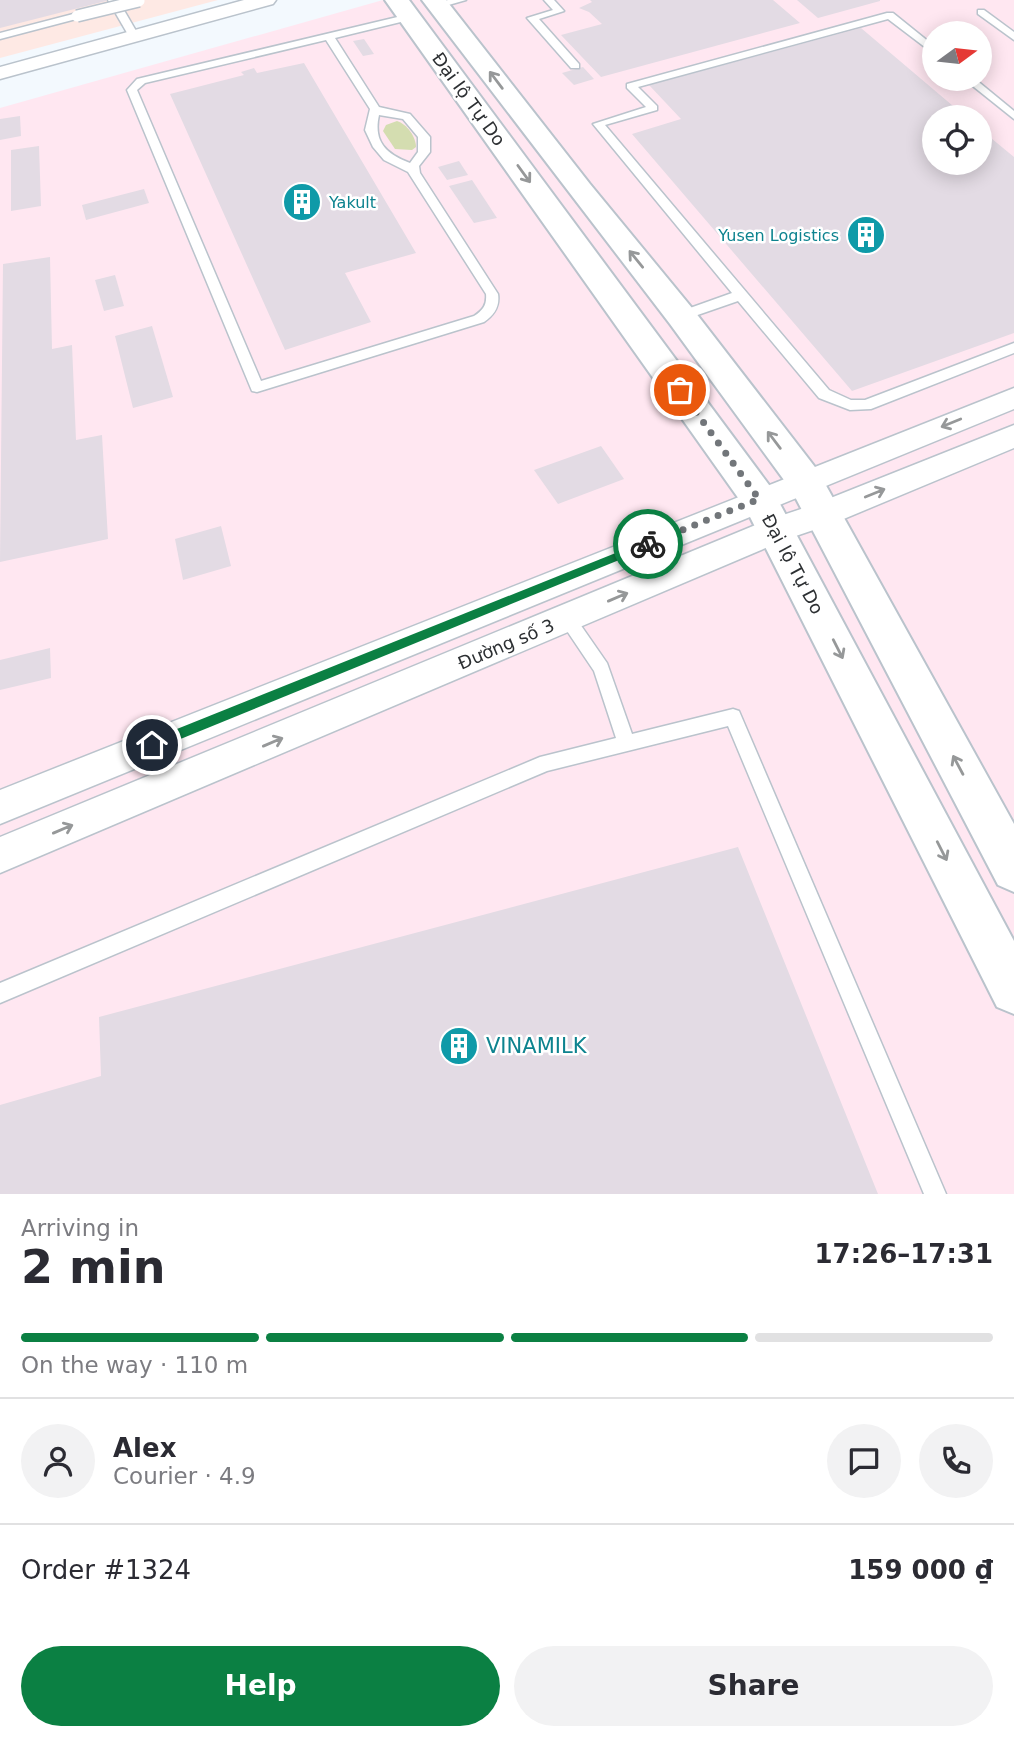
<!DOCTYPE html>
<html lang="en">
<head>
<meta charset="utf-8">
<style>
	:root { --surface:#fff; --page:#f2f2f3; --text:#2b2b33; --muted:#7c7c81; --line:#e1e1e2; --accent:#0b8043 }
	body { margin:0; font-family:"DejaVu Sans",sans-serif; background:var(--page); color:var(--text); height:100vh; display:flex; flex-direction:column; font-size:26px; white-space:nowrap }
	* { box-sizing:border-box; margin:0 }
	p { font-size:23px; color:var(--muted) }
	.icon { flex:none; width:38px; height:38px; fill:none; stroke:currentColor; stroke-width:2; stroke-linecap:round; stroke-linejoin:round }
	.map { position:relative; height:1194px; overflow:hidden }
	.sheet { display:flex; flex-direction:column; background:var(--surface); flex:1 }
	.sheet>* { flex:none }
	.needle { width:46px; rotate:75deg }
	.tools { position:absolute; left:922px; top:21px; display:grid; gap:14px }
	.tools a { display:grid; place-items:center; width:70px; height:70px; border-radius:50%; background:var(--surface); box-shadow:0 4px 18px #0003; font-size:35px }
	.pin { position:absolute; display:grid; place-items:center; width:60px; height:60px; color:#fff; margin:-30px; border:4px solid #fff; border-radius:50%; box-shadow:0 2px 7px #0007 }
	.courier { position:absolute; display:grid; place-items:center; width:70px; height:70px; margin:-35px; border:5px solid #0b8043; border-radius:50%; background:#fff; color:#222; box-shadow:0 2px 9px #0007 }
	.headline em { font-style:normal; font-weight:700 }
	.headline div { display:flex; flex-direction:column-reverse }
	.headline { display:flex; align-items:center; justify-content:space-between; height:119px; padding:0 21px }
	h1 { font-size:46px; font-weight:700; line-height:52px }
	.bar { display:grid; grid-template-columns:repeat(4,1fr); gap:10px 7px; align-content:center; height:84px; padding:0 21px }
	.bar i { height:9px; border-radius:5px; background:var(--line) }
	.bar .on { background:var(--accent) }
	.bar p { grid-column:span 4 }
	.line { display:flex; align-items:center; gap:18px; padding:0 21px; border-top:2px solid var(--line) }
	.line div { flex:1 }
	.round { display:grid; place-items:center; flex:none; width:74px; height:74px; border-radius:37px; background:var(--page) }
	.cta { display:flex; gap:14px; margin-top:auto; padding:14px 21px }
	.cta a { flex:1; height:80px; border-radius:42px; background:var(--accent); color:#fff; font-size:28px; font-weight:700; line-height:80px; text-align:center }
	.cta a+a { background:var(--page); color:var(--text) }
	.map>svg:first-child { display:block }
	.commercial { fill:#fee9e4 }
	.industrial { fill:#ffe7f1; fill-rule:evenodd }
	.green { fill:#d4ddb0 }
	.building { fill:#e3dbe4 }
	.lines { fill:none; stroke-linecap:round; stroke-linejoin:round }
	.lane-casing { stroke:#bac3cc; stroke-width:3 }
	.street-casing { stroke:#bac3cc; stroke-width:3 }
	.secondary-casing { stroke:#bac3cc; stroke-width:4 }
	.lane { fill:#fff; fill-rule:evenodd }
	.street { fill:#fff; fill-rule:evenodd }
	.secondary { fill:#fff; fill-rule:evenodd }
	.lane-bridge-casing { stroke:#bac3cc; stroke-width:14; stroke-linecap:butt }
	.lane-bridge { stroke:#fff; stroke-width:11 }
	.oneway { stroke:#969899 }
	.route { fill:#0b8043 }
	.done { stroke:#72767a; stroke-width:7; stroke-dasharray:0 12.6 }
	.labels { text-anchor:middle; dominant-baseline:central; stroke-width:5; stroke-linejoin:round; paint-order:stroke }
	.far-culture-label { font-size:16px; fill:#0d838f; stroke:#fff; text-anchor:start }
	.street-label { font-size:18px; fill:#2d3033; stroke:#fff }
	.near-culture-label { font-size:21px; fill:#0d838f; stroke:#fff; text-anchor:start }
</style>
</head>
<body>
<div class="map">
<svg width="1014" height="1194" viewBox="0 0 1014 1194">
	<rect width="100%" height="100%" fill="#f3f9fe"/>
	<path class="commercial" d="M0,0H218L0,58Z"/>
	<path class="industrial" d="M383,0H1014V1194H0V108ZM934,33H980V79H934ZM934,117H980V163H934Z"/>
	<path class="green" d="M397,121C407,124 416,137 416,147L412,150L395,149L383,131L386,125Z"/>
	<g class="building">
		<path d="M0,0H106V1L0,28Z"/>
		<path d="M590,0H773L800,23L601,77L561,35L602,24L589,12L579,8L592,2Z"/>
		<path d="M797,0H880V1L818,18Z"/>
		<path d="M861,28L966,117H934V163H980V129L1014,157V333L852,391L632,134L681,119L649,85Z"/>
		<path d="M364,39L374,54L363,56L353,41Z"/>
		<path d="M304,63L416,253L345,273L371,322L285,350L170,94L244,75L241,72L254,68L257,73Z"/>
		<path d="M583,67L594,79L574,85L562,73Z"/>
		<path d="M20,116L21,136L0,140V119Z"/>
		<path d="M39,146L41,206L11,211V150Z"/>
		<path d="M459,161L468,175L447,180L438,167Z"/>
		<path d="M472,180L497,218L474,223L449,186Z"/>
		<path d="M144,189L149,203L86,220L82,205Z"/>
		<path d="M50,257L52,349L72,345L76,440L102,435L108,539L0,562L3,264Z"/>
		<path d="M115,275L124,306L104,311L95,280Z"/>
		<path d="M152,326L173,397L133,408L115,336Z"/>
		<path d="M601,446L624,479L558,504L534,470Z"/>
		<path d="M221,526L231,566L183,580L175,539Z"/>
		<path d="M50,648L51,678L0,690V660Z"/>
		<path d="M738,847L878,1194H0V1105L101,1076L99,1017Z"/>
	</g>
	<g class="lines">
		<defs>
			<g id="lane">
				<path d="M108,0H118L139,36L138,38H130Z"/>
				<path d="M448,0H466L438,8L433,5Z"/>
				<path d="M544,0H554L564,11L539,19L579,64V68H571L527,18L553,10Z"/>
				<path d="M978,10H984L1014,32V40L978,14Z"/>
				<path d="M77,13L80,14V18L0,39V33Z"/>
				<path d="M887,13H893L934,46V54L888,19L638,87L657,106V110L605,125L829,390L851,400H865L1014,343V353L871,409L850,410L819,398L738,301L686,319H676V313L732,293L593,124L646,107L627,88V84Z"/>
				<path d="M410,14L415,17L413,19L335,38L379,107L410,114L430,137V152L419,166L420,173L498,294C500,307 494,315 484,322L257,392L252,391L127,90L137,79ZM326,40L370,109L365,130L373,147L384,160L408,172L486,294C487,305 483,310 474,316L261,381L137,90L145,83ZM379,115L403,119L418,137V152L410,163C386,154 373,142 379,115Z"/>
				<path d="M964,79H975L1014,111V119Z"/>
				<path d="M567,612L573,614L607,663L632,734L733,709L739,711L946,1194H924L728,726L547,771L0,1003V983L540,757L616,738L594,671L559,619L561,614Z"/>
			</g>
			<g id="street">
				<path d="M244,0H276L273,4L0,79V67Z"/>
				<path d="M1014,388V409L0,824V790Z"/>
				<path d="M1014,425V448L834,523L787,539L0,873V837L765,521L813,505Z"/>
			</g>
			<g id="secondary">
				<path d="M385,0H409L772,489L1014,941V1014L997,1007L746,509Z"/>
				<path d="M422,0H446L590,184L692,308L818,471L1014,824V892L998,885L792,491L670,324Z"/>
			</g>
		</defs>
		<use href="#lane" class="lane-casing"/>
		<use href="#street" class="street-casing"/>
		<use href="#secondary" class="secondary-casing"/>
		<use href="#lane" class="lane"/>
		<use href="#street" class="street"/>
		<use href="#secondary" class="secondary"/>
		<defs>
			<path id="lane-bridge" d="M77,16L139,1"/>
		</defs>
		<use href="#lane-bridge" class="lane-bridge-casing"/>
		<use href="#lane-bridge" class="lane-bridge"/>
	</g>
	<defs><path id="oneway-shaft" d="M-6 0H5M1.5-3L5.5 0L1.5 3" fill="none" stroke-width="1.6" stroke-linecap="round" stroke-linejoin="round" transform="scale(1.75)"/></defs>
	<g class="oneway">
		<use href="#oneway-shaft" transform="translate(496 80) rotate(-127)"/>
		<use href="#oneway-shaft" transform="translate(524 174) rotate(54)"/>
		<use href="#oneway-shaft" transform="translate(636 259) rotate(-129)"/>
		<use href="#oneway-shaft" transform="translate(951 423) rotate(158)"/>
		<use href="#oneway-shaft" transform="translate(774 440) rotate(-127)"/>
		<use href="#oneway-shaft" transform="translate(875 493) rotate(-22)"/>
		<use href="#oneway-shaft" transform="translate(618 597) rotate(-23)"/>
		<use href="#oneway-shaft" transform="translate(838 649) rotate(63)"/>
		<use href="#oneway-shaft" transform="translate(273 742) rotate(-23)"/>
		<use href="#oneway-shaft" transform="translate(958 765) rotate(-118)"/>
		<use href="#oneway-shaft" transform="translate(63 829) rotate(-23)"/>
		<use href="#oneway-shaft" transform="translate(942 851) rotate(63)"/>
	</g>
	<path class="route" d="M648,540L651,541V547L156,749H147L145,745L147,741Z"/>
	<g class="lines">
		<path class="done" d="M648,544L759,499L680,390"/>
	</g>
	<defs>
		<symbol id="building-disc" viewBox="-11 -11 22 22"><circle r="9.5" fill="#0f9aa8" stroke="#fff"/><path d="M-4-6H4V6H1V3H-1V6H-4ZM-2.5-4.3h1.7v1.8h-1.7ZM.8-4.3h1.7v1.8H.8ZM-2.5-1h1.7V.8h-1.7ZM.8-1h1.7V.8H.8Z" fill="#fff"/></symbol>
	</defs>
	<g fill-rule="evenodd">
		<use href="#building-disc" x="280" y="180" width="44" height="44"/>
		<use href="#building-disc" x="844" y="213" width="44" height="44"/>
		<use href="#building-disc" x="437" y="1024" width="44" height="44"/>
	</g>
	<g class="labels">
		<g class="far-culture-label">
			<text x="329" y="202">Yakult</text>
			<text x="839" y="235" text-anchor="end">Yusen Logistics</text>
		</g>
		<g class="street-label">
			<text transform="translate(469 99) rotate(54)">Đại lộ Tự Do</text>
			<text transform="translate(793 564) rotate(62)">Đại lộ Tự Do</text>
			<text transform="translate(506 644) rotate(-23)">Đường số 3</text>
		</g>
		<g class="near-culture-label">
			<text x="486" y="1046">VINAMILK</text>
		</g>
	</g>
</svg>
<div class="tools">
<a><svg class="needle" viewBox="-14 -14 28 28"><path d="M0-13l5 13h-10z" fill="#e53935"/><path d="M0 13l5-13h-10z" fill="#7c7c81"/></svg></a>
<a><svg class="icon" aria-label="locate" viewBox="0 0 24 24"><circle cx="12" cy="12" r="6"/><path d="M12 2v4M12 18v4M2 12h4M18 12h4"/></svg></a>
</div>
<div class="pin" style="left:680px;top:390px;background:#ea580c"><svg class="icon" aria-label="bag" viewBox="0 0 24 24"><path d="M5 8h14l-1 12H6zM9 8a3 3 0 0 1 6 0"/></svg></div>
<div class="pin" style="left:152px;top:745px;background:#1f2937"><svg class="icon" aria-label="home" viewBox="0 0 24 24"><path d="M3 11l9-7 9 7M6 9v11h12V9"/></svg></div>
<div class="courier" style="left:648px;top:544px"><svg class="icon" aria-label="bike" viewBox="0 0 24 24"><circle cx="6" cy="16" r="4"/><circle cx="18" cy="16" r="4"/><path d="M6 16l4-8h5l3 8M10 8l3 8H6M13 5h3"/></svg></div>
</div>
<section class="sheet">
<div class="headline"><div><h1>2 min</h1><p>Arriving in</p></div><em>17:26–17:31</em></div>
<div class="bar"><i class="on"></i><i class="on"></i><i class="on"></i><i></i><p>On the way · 110 m</p></div>
<div class="line" style="height:126px"><a class="round"><svg class="icon" aria-label="person" viewBox="0 0 24 24"><circle cx="12" cy="8" r="4"/><path d="M4 21q1-7 8-7t8 7"/></svg></a><div><b>Alex</b><p>Courier · 4.9</p></div><a class="round"><svg class="icon" aria-label="chat" viewBox="0 0 24 24"><path d="M4 5h16v11H9l-5 4z"/></svg></a><a class="round"><svg class="icon" aria-label="phone" viewBox="0 0 24 24"><path d="M5 4h4l2 5-3 2q2 4 5 5l2-3 5 2v4C11 20 4 13 5 4z"/></svg></a></div>
<div class="line" style="height:91px"><div>Order #1324</div><b>159 000 ₫</b></div>
<div class="cta"><a>Help</a><a>Share</a></div>
</section>
</body>
</html>
